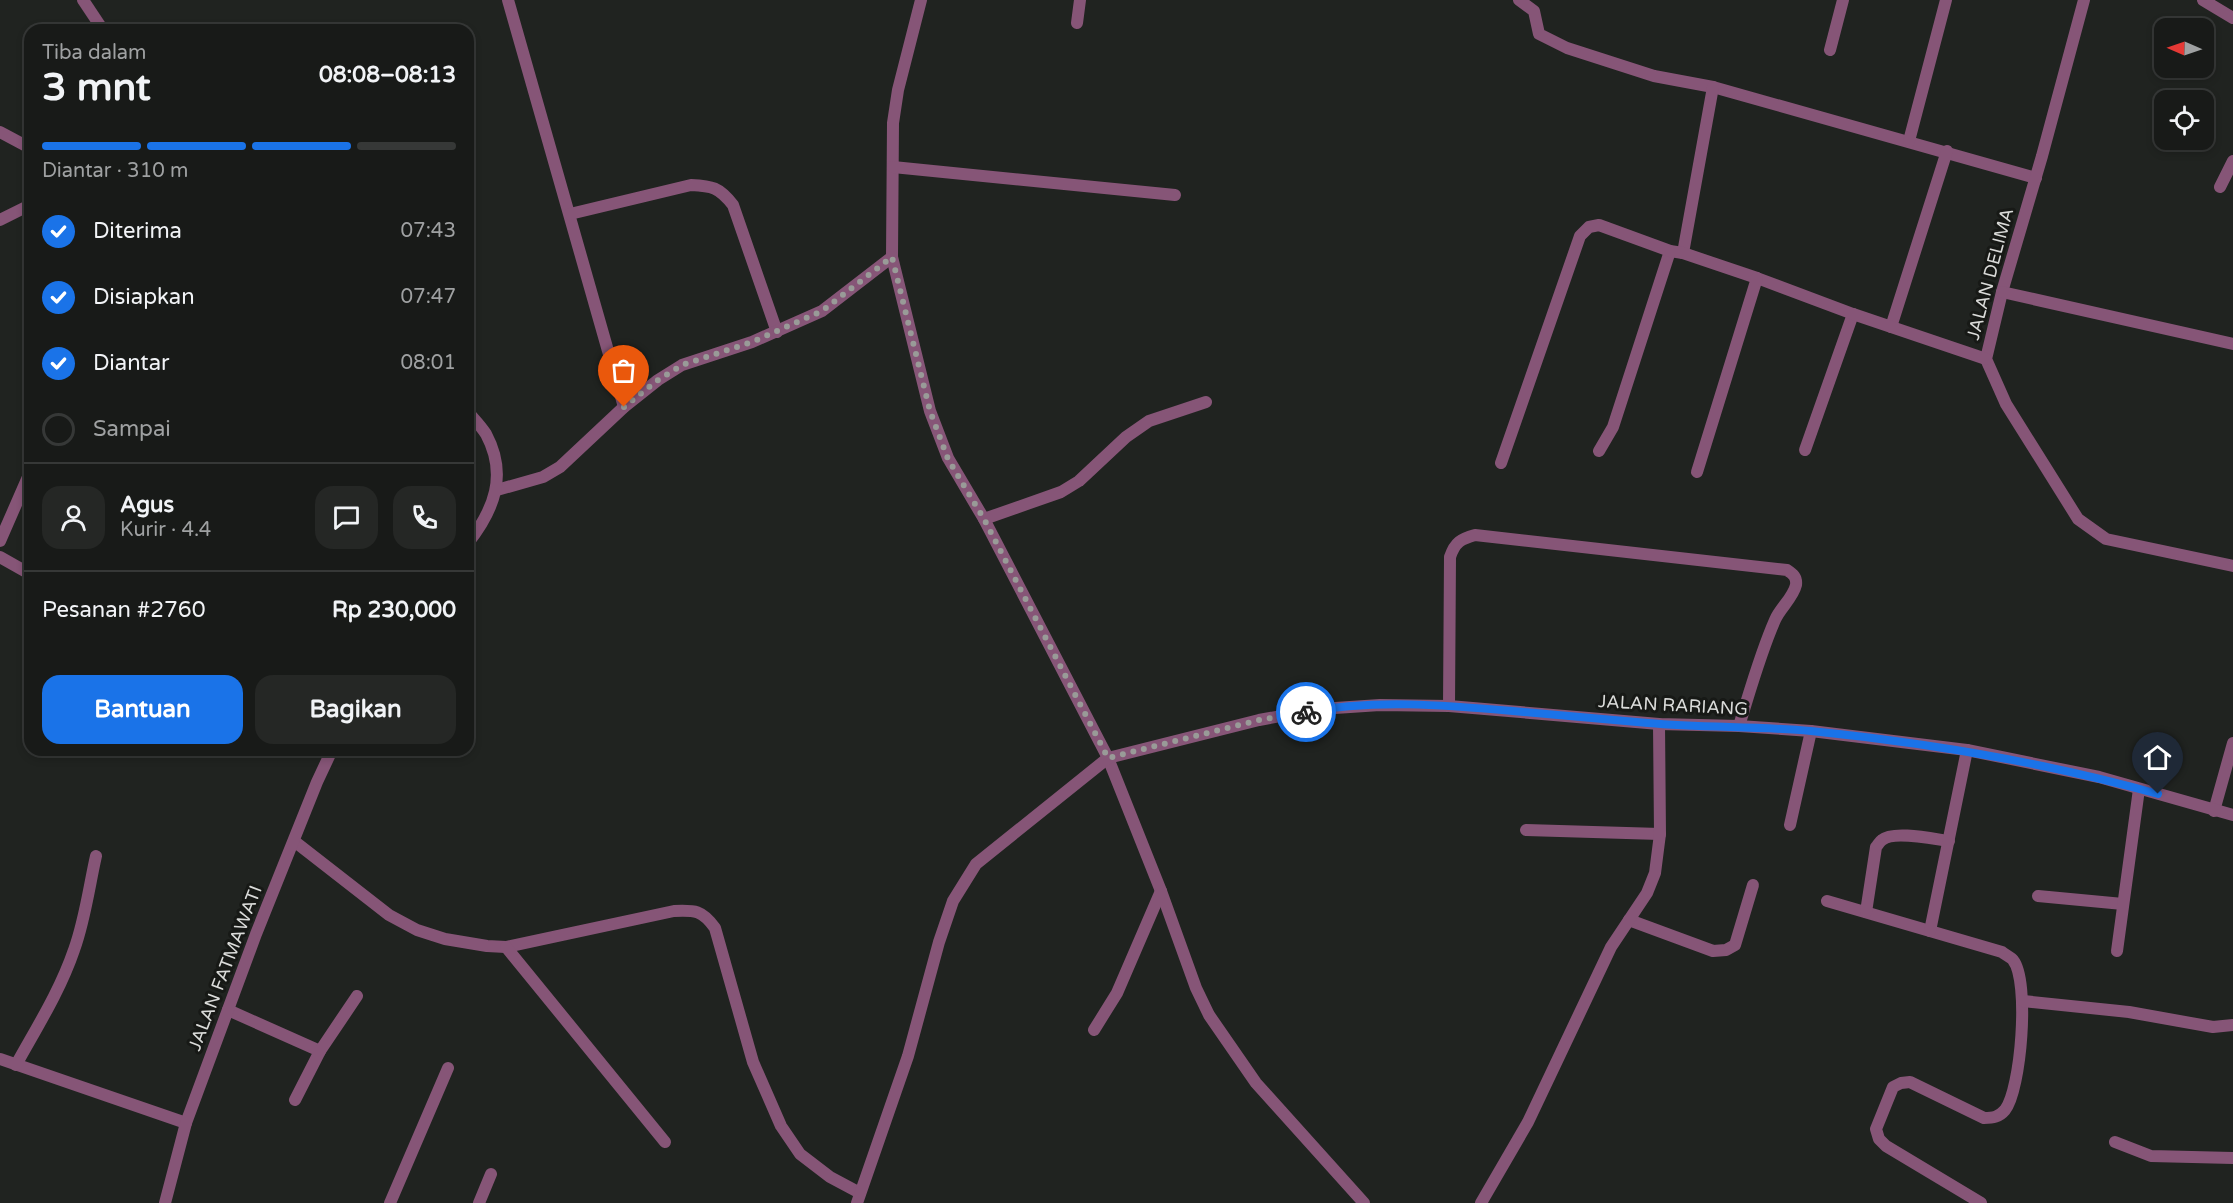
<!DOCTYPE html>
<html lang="id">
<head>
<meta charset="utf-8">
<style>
	:root { --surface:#181a18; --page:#252725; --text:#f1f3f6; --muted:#9fa1a2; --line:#363837; --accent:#1a73e8 }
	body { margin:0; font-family:"Varela Round",sans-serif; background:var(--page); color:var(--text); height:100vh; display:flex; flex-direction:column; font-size:22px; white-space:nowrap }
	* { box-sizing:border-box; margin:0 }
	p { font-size:20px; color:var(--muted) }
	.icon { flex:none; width:33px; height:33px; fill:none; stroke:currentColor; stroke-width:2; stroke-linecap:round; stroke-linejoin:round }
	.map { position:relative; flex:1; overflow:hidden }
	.drawer { position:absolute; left:24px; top:24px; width:450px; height:732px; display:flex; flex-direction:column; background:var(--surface); border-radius:18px; box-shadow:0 3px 9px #0003,0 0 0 2px var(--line) }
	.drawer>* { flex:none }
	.needle { width:39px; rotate:272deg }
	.buttons { position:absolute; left:2154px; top:18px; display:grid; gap:12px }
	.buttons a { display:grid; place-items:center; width:60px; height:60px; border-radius:12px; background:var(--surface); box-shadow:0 3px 9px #0003,0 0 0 2px var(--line); font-size:30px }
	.pin { position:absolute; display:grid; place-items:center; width:51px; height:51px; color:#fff; margin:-62px -26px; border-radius:50% 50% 50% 0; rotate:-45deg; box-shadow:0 0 6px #0007 }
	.pin .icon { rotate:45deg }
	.courier { position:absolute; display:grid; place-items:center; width:60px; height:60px; margin:-30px; border:4px solid #1a73e8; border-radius:50%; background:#fff; color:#222; box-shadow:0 2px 8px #0007 }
	.head em { font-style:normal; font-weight:700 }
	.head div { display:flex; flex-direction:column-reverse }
	.head { display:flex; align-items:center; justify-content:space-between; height:102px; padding:0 18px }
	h1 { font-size:39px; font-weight:700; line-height:45px }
	.bar { display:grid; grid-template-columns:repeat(4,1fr); gap:9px 6px; align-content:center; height:72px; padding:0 18px }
	.bar i { height:8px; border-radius:4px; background:var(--line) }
	.bar .on { background:var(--accent) }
	.bar p { grid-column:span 4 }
	.line { display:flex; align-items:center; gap:15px; padding:0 18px; border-top:2px solid var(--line) }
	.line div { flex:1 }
	.round { display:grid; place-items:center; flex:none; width:63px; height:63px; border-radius:18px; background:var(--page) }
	ol { padding:0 18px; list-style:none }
	li { display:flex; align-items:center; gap:18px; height:66px }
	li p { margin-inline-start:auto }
	li .icon { padding:6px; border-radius:50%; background:var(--accent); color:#fff; stroke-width:4 }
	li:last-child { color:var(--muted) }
	li i { width:33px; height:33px; border:3px solid var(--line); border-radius:50% }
	.action { display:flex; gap:12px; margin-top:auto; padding:12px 18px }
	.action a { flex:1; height:69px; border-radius:18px; background:var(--accent); color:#fff; font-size:24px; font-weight:700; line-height:69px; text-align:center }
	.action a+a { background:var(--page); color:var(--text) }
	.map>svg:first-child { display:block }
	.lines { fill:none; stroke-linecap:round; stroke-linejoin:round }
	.minor { stroke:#865577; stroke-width:12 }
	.tertiary { stroke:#865577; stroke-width:12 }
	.done { stroke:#999b98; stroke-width:6; stroke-dasharray:0 10.8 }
	.route { stroke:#1a73e8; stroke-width:8 }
	.labels { text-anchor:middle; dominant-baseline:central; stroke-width:6; stroke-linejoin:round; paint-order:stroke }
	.street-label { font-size:18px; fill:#dadbd9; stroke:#171916 }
</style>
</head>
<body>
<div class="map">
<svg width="2233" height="1203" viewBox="0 0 2233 1203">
	<rect width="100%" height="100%" fill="#202320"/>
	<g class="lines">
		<g class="minor">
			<path d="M83,0L103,30"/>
			<path d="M508,0L624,407"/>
			<path d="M921,0L898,90L893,123L892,257L930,411L948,458L984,519L1108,758L1161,891L1196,988L1209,1015L1256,1083L1364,1203"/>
			<path d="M1519,0L1534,11L1539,34L1567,48L1654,76L1713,87L2036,178"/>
			<path d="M2084,0L2042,156L2002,292L1986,359L2006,404L2078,519L2106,539L2233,566"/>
			<path d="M2203,0L2233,18"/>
			<path d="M1077,23L1080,0"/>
			<path d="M1830,50L1843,0"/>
			<path d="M1909,141L1946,0"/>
			<path d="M893,167L1175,195"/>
			<path d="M2220,187L2233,161"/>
			<path d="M570,214L691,185C712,186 719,187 733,205L777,332"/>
			<path d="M0,220L30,205"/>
			<path d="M1683,253L1713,87"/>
			<path d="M2002,292L2233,344"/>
			<path d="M1891,327L1947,151"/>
			<path d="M1805,450L1853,314"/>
			<path d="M1599,451L1613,427L1670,251"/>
			<path d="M1501,463L1580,236L1589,227L1599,225L1670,251L1683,253L1757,278L1853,314L1986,359"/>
			<path d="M1697,472L1757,278"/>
			<path d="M497,490L543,477L560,467L624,407L658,380L682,365L752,342L822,311L892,257"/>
			<path d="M984,519L1061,492L1079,481L1126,437L1149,421L1206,402"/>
			<path d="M0,541L28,477"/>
			<path d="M0,557L30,574"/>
			<path d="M1449,706L1450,557C1455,542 1461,539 1475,535L1787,570C1793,574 1797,577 1796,585C1793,598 1780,608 1775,620C1760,654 1750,691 1739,726"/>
			<path d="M2214,811L2233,743"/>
			<path d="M1790,825L1811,731"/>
			<path d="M1526,830L1660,834"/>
			<path d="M294,841L389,915L417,930L445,939L487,946L506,947L674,911C695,910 702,910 715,928L753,1062L781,1126L800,1154L830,1177L860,1193"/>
			<path d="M2038,896L2123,904"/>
			<path d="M1827,901L2002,952C2005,955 2011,957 2013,960C2030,981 2021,1090 2005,1110C1999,1117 1993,1118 1984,1118L1910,1082L1901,1083L1893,1087L1876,1129L1879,1139L1886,1146L1981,1203"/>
			<path d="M1866,912L1876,847C1878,845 1879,842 1882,840C1893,830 1934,839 1949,841"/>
			<path d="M1629,920L1713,951L1726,950L1735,945L1753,885"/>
			<path d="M1930,931L1967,750"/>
			<path d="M506,947L665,1142"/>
			<path d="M2117,951L2139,789"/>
			<path d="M2023,1001L2129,1012L2213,1027L2233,1025"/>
			<path d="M228,1010L320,1051"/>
			<path d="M1094,1030L1117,993L1161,891"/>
			<path d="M0,1059L186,1123"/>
			<path d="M16,1065C37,1027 60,991 74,950C85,920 89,887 96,856"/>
			<path d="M295,1100L320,1051L357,996"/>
			<path d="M2115,1142L2151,1156L2233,1158"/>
			<path d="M390,1203L448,1068"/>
			<path d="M479,1203L491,1174"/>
			<path d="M857,1203L908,1056L939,942L953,901L976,864L1108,758L1259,720L1320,709L1380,705L1449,706L1659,724L1739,726L1811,731L1967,750L2099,777L2233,815"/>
			<path d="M1481,1203L1528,1122L1611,947L1647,893L1655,873L1660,834L1659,724"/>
		</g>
		<g class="tertiary">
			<path d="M0,132L30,148"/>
			<path d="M468,412C474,419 481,426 486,434C508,475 494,510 468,543"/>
			<path d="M165,1203L186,1123L256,934L317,782L332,750"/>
		</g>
	</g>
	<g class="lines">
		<path class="done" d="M624,407L658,380L682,365L752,342L822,311L892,257L930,411L948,459L984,519L1108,758L1259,720L1306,712"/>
		<path class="route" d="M1306,712C1373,699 1445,705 1513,711C1558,715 1603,719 1648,723C1703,728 1757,726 1811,731C1929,743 2044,762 2158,794"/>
	</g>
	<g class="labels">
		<g class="street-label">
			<text transform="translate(1990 274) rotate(-75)">JALAN DELIMA</text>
			<text transform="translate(1673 705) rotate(3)">JALAN RARIANG</text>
			<text transform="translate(225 968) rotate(-69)">JALAN FATMAWATI</text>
		</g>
	</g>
</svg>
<div class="buttons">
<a><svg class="needle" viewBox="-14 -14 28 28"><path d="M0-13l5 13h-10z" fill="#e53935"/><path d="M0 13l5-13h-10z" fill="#9fa1a2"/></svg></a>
<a><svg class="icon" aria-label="locate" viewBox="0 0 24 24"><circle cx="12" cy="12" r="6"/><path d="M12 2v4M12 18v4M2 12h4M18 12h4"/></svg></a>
</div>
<div class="pin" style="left:624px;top:407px;background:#ea580c"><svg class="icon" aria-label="bag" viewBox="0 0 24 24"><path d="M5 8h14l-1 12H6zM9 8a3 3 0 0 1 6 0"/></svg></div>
<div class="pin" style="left:2158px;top:794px;background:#1f2937"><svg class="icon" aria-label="home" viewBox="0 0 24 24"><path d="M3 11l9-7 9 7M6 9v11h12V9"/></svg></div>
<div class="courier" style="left:1306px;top:712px"><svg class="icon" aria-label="bike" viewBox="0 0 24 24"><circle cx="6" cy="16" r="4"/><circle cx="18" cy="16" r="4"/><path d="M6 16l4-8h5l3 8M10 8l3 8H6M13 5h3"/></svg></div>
<section class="drawer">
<div class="head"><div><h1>3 mnt</h1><p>Tiba dalam</p></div><em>08:08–08:13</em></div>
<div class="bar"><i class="on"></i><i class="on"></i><i class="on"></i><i></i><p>Diantar · 310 m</p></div>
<ol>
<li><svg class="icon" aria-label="check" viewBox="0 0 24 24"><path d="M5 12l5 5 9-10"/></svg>Diterima<p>07:43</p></li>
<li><svg class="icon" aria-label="check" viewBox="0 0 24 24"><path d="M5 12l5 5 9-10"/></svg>Disiapkan<p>07:47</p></li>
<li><svg class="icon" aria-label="check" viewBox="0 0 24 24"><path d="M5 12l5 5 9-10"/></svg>Diantar<p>08:01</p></li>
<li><i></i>Sampai</li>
</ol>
<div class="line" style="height:108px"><a class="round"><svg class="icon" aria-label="person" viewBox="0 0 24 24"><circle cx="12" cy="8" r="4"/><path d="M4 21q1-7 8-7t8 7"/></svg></a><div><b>Agus</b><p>Kurir · 4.4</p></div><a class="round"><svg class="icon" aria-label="chat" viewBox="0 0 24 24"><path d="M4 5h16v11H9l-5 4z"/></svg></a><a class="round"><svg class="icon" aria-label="phone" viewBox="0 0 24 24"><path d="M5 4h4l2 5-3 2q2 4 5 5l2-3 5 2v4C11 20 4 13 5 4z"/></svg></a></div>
<div class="line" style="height:78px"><div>Pesanan #2760</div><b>Rp 230,000</b></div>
<div class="action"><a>Bantuan</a><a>Bagikan</a></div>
</section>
</div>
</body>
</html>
